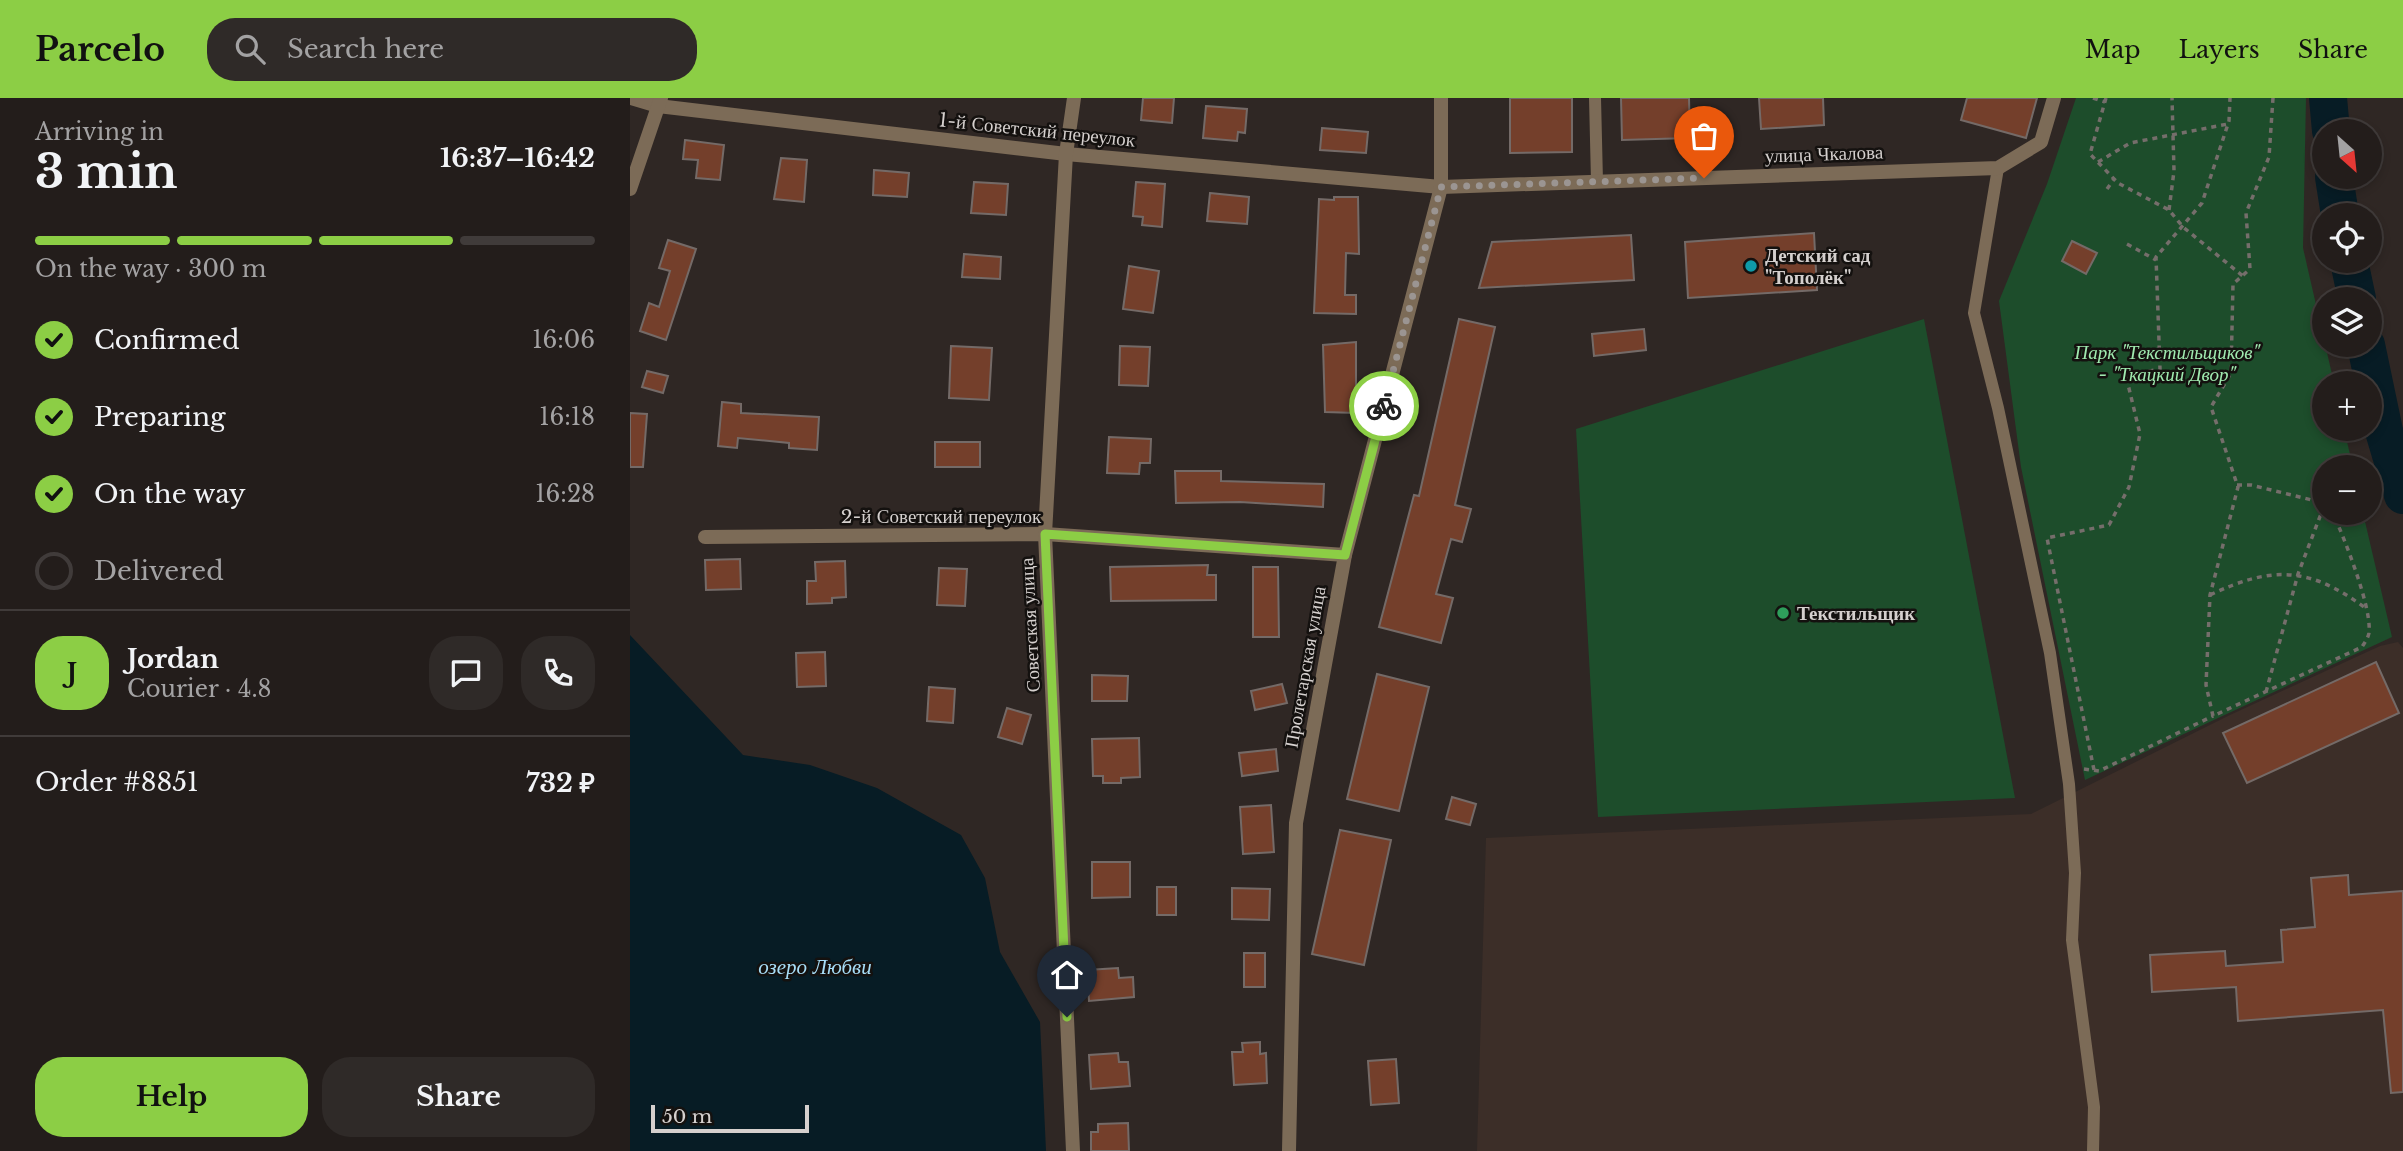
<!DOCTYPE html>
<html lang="en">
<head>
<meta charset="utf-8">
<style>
	:root { --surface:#231d1b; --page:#2f2a28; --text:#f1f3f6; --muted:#a3a2a3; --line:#403b3a; --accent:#8cce45 }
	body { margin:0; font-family:"Libre Baskerville",serif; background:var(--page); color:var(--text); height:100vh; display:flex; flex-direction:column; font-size:26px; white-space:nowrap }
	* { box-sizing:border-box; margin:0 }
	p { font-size:23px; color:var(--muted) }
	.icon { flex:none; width:38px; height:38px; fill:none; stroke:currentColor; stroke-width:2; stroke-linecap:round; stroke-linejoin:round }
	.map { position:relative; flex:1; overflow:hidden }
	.panel { display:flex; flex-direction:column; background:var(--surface); width:630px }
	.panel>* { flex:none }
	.needle { width:46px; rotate:153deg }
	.controls { position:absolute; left:1682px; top:21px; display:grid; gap:14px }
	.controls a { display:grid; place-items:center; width:70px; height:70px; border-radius:50%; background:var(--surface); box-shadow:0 4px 10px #0003,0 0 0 2px var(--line); font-size:35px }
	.scale { position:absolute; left:21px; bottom:18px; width:158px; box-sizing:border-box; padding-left:7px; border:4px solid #d5d0ce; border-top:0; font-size:19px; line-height:24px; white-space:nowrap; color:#d5d0ce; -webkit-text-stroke:5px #14110f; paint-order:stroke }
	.pin { position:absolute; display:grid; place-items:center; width:60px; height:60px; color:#fff; margin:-72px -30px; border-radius:50% 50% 50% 0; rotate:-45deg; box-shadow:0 0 7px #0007 }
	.pin .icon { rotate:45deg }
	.courier { position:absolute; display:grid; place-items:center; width:70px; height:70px; margin:-35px; border:5px solid #8cce45; border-radius:50%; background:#fff; color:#222; box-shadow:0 2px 9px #0007 }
	.head em { font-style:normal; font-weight:700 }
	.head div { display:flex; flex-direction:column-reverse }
	.head { display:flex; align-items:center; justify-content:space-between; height:119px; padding:0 35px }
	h1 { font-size:46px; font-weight:700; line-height:52px }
	.bar { display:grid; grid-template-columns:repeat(4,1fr); gap:10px 7px; align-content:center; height:84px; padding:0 35px }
	.bar i { height:9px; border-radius:5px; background:var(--line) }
	.bar .on { background:var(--accent) }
	.bar p { grid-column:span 4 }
	.line { display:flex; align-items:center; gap:18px; padding:0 35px; border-top:2px solid var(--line) }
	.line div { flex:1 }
	.round { display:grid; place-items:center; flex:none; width:74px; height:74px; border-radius:28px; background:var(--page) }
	ol { padding:0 35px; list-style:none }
	li { display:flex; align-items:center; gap:21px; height:77px }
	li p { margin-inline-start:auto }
	li .icon { padding:7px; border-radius:50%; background:var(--accent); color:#111; stroke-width:4 }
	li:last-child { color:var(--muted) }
	li i { width:38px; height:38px; border:4px solid var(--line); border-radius:50% }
	.action { display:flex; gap:14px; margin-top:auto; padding:14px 35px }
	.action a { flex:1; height:80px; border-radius:28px; background:var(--accent); color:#111; font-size:28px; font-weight:700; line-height:80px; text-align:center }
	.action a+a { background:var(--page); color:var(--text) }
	header { display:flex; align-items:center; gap:42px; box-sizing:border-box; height:98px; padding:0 35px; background:var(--accent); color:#111 }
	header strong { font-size:33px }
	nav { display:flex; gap:38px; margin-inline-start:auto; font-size:24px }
	.search { width:490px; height:63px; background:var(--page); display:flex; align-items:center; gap:18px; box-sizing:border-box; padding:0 24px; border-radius:28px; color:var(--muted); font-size:26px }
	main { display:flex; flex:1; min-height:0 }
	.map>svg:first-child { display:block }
	.built { fill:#3c2e28 }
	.green { fill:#1d4d2b }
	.water { fill:#071c25 }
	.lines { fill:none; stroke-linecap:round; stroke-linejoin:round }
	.river { stroke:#071c25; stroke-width:38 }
	.building { fill:#743f2b; stroke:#746a67; stroke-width:2 }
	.path { stroke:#756e6b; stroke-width:3.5; stroke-dasharray:5 5; stroke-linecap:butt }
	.service { stroke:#7c6b57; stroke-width:12 }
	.minor { stroke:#7c6b57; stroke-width:14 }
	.done { stroke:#9b9592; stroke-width:7; stroke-dasharray:0 12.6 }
	.route { stroke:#8cce45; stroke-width:9 }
	.culture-dot { fill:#0f9aa8; stroke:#14110f; stroke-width:2.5 }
	.leisure-dot { fill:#2e9e5b; stroke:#14110f; stroke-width:2.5 }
	.labels { text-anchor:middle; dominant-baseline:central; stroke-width:5; stroke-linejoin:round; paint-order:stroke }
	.street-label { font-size:19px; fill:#d5d0ce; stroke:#14110f }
	.poi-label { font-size:19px; font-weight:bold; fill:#d5d0ce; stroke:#14110f; text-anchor:start }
	.park-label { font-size:19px; font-style:italic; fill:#a0ebb0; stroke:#14110f }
	.water-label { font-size:21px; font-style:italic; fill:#a7ddf7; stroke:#14110f }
</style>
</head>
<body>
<header>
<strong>Parcelo</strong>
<div class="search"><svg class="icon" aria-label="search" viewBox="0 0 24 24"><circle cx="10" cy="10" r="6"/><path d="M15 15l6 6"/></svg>Search here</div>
<nav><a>Map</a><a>Layers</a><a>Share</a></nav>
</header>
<main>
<section class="panel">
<div class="head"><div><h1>3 min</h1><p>Arriving in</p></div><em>16:37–16:42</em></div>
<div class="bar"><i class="on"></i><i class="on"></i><i class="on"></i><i></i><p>On the way · 300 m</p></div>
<ol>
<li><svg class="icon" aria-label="check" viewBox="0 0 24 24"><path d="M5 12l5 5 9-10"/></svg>Confirmed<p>16:06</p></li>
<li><svg class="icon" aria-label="check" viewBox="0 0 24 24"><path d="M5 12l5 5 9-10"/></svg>Preparing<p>16:18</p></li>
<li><svg class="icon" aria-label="check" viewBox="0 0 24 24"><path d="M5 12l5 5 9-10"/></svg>On the way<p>16:28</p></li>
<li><i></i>Delivered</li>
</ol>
<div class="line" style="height:126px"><b class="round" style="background:var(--accent);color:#111">J</b><div><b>Jordan</b><p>Courier · 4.8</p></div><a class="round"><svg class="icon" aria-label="chat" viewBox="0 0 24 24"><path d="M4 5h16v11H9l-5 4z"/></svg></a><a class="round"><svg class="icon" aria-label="phone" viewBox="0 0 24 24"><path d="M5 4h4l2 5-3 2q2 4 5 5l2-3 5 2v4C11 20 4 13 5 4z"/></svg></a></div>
<div class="line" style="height:91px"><div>Order #8851</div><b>732 ₽</b></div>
<div class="action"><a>Help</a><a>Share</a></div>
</section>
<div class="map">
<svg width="1773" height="1053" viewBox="0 0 1773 1053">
	<rect width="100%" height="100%" fill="#2f2724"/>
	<path class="built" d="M1768,544L1773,550V1053H847L856,740L1401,716L1600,617L1750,548Z"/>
	<g class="green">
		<path d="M1446,0H1676L1673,150L1704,285H1694V331H1714L1723,369H1694V415H1733L1762,539L1455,682L1391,369L1369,203L1417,86Z"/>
		<path d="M1294,221L1385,700L968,719L946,331Z"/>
	</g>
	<path class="water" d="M0,537L113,657L180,667L247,690L331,737L355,780L370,854L410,924L416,1053H0Z"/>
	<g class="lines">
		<g class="river">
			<path d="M1698,0L1701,33"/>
			<path d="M1704,79L1710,117"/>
			<path d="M1719,163L1727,201"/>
			<path d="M1736,247L1754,333L1773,397"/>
		</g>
	</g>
	<g class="building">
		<path d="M513,0H544L542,25L511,22Z"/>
		<path d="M880,0H942V54L880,55Z"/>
		<path d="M991,0H1059L1060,40L992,42Z"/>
		<path d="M1129,0H1193L1194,27L1131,31Z"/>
		<path d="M1337,0H1407L1396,40L1331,22Z"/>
		<path d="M576,8L617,11L615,35L608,34L607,43L573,40Z"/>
		<path d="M692,30L738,34L736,55L690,52Z"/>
		<path d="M55,42L94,47L90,82L66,80L68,62L53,61Z"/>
		<path d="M151,60L177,62L174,104L144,101Z"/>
		<path d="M244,72L279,75L277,99L243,97Z"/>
		<path d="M344,84L378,86L376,117L341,115Z"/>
		<path d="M506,84L535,86L532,129L512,127L513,119L503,118Z"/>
		<path d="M580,95L619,99L617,126L577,123Z"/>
		<path d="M704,99H728L729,156L716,155L715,197H726V216L684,215L689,101L704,102Z"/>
		<path d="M1184,135L1187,192L1058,200L1055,144Z"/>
		<path d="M1001,137L1004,182L849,190L862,144Z"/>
		<path d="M38,142L66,151L36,242L10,233L19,205L29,209L40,173L29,170Z"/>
		<path d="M1442,143L1467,155L1456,176L1432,163Z"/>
		<path d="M334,156L371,159L370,181L332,179Z"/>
		<path d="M499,168L529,173L523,215L493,211Z"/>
		<path d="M829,221L865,229L825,407L841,411L832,444L821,441L806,496L823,500L811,545L749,529L784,397L789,398Z"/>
		<path d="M1014,231L1016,252L964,258L962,236Z"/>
		<path d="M726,244V315L695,314L693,247Z"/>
		<path d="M321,248L362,250L359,302L319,300Z"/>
		<path d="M490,248L520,249L518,288L489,287Z"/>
		<path d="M17,273L38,278L33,295L12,289Z"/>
		<path d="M92,304L111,306V315L189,319L187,352L159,350V345L108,340L107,350L88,348Z"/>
		<path d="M0,315L17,316L13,369H0Z"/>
		<path d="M479,339L521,341L520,365H510L509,376L477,375Z"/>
		<rect x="305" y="344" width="45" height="25"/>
		<path d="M545,373H591V383L694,386L693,409L610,404L546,405Z"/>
		<path d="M110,461L111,491L76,492L75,462Z"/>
		<path d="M215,463L216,499L202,500V505L177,506V483H186L185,464Z"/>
		<path d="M578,467L577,477H586V502L481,503L480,469Z"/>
		<path d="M623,469H648L649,539H623Z"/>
		<path d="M309,470L337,471L335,508L307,507Z"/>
		<path d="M195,554L196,588L167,589L166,555Z"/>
		<path d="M1746,564L1769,615L1617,685L1593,635Z"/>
		<path d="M747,576L799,589L769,713L717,701Z"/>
		<path d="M462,577L498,578L497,603H462Z"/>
		<path d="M652,586L657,605L625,612L621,593Z"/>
		<path d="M299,589L325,591L323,625L297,623Z"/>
		<path d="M377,610L401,617L392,646L368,639Z"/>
		<path d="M509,640L510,679L491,680V685H473V678H463L462,641Z"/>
		<path d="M646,651L648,673L612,678L609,655Z"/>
		<path d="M822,699L846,706L840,727L816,721Z"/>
		<path d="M641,707L644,754L613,756L610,709Z"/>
		<path d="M710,732L761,742L734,867L682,856Z"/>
		<path d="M462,764H500V799L462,800Z"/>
		<path d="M1718,777L1719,797L1773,793V994L1761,995L1753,912L1608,923L1606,889L1522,894L1520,857L1595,853L1596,868L1653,864L1651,832L1685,829L1681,780Z"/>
		<rect x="527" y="789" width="19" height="28"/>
		<path d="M602,790L640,791L639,822L602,821Z"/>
		<rect x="614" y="855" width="21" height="34"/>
		<path d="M488,870L489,880L503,879L504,899L459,903L457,872Z"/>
		<path d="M630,944V956L636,955L637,985L604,987L602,954H613L612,945Z"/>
		<path d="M488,955L489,964H498L500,988L461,991L459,957Z"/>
		<path d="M766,961L769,1005L741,1007L738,963Z"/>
		<path d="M498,1025L499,1053H461V1034H468V1026Z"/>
	</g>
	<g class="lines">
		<g class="path">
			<path d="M1463,0L1475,4"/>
			<path d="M1476,0L1460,56L1488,85L1539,112L1553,129L1614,179"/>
			<path d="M1643,0L1639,59L1616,115L1620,171L1603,186L1601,275L1581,309L1608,389L1580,497L1576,587L1583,618L1732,549C1735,544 1738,540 1739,535C1742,509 1714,440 1703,415"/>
			<path d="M1468,64L1500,45L1598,26"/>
			<path d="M1477,91L1484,81"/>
			<path d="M1539,112L1544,73L1542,0"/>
			<path d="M1497,146L1526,162"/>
			<path d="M1607,387H1621L1694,405"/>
			<path d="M1580,497C1641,468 1678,468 1734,509"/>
			<path d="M1636,594L1668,476L1694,408"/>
			<path d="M1454,671L1469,673L1583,618"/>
			<path d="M1464,672L1417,440L1479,427L1499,389L1510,336L1496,278L1530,271L1526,159L1572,105L1599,23L1600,0"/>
		</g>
		<g class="service">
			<path d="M965,0L967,83"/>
			<path d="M1368,70L1344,215L1368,310L1420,555L1439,686L1445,775L1442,842L1464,1009L1463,1053"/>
		</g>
		<g class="minor">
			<path d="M1,0L28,8L436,56L811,89L1368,70L1411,44L1424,0"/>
			<path d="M0,91L31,0"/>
			<path d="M75,439L415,436L715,457"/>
			<path d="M443,1053L415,436L436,56L444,0"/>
			<path d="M659,1053L666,725L715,457L811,89V0"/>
		</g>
	</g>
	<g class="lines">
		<path class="done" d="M754,308L811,89L1074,80"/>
		<path class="route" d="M437,919L415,436L715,457L754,308"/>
	</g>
	<circle class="culture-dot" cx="1121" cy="168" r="7"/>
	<circle class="leisure-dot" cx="1153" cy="515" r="7"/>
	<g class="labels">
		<g class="street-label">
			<text transform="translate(407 32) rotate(6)">1-й Советский переулок</text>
			<text transform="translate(1194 56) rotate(-2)">улица Чкалова</text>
			<text x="311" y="418">2-й Советский переулок</text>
			<text transform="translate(400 527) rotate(-93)">Советская улица</text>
			<text transform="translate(675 569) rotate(-80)">Пролетарская улица</text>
		</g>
		<g class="poi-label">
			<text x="1135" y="157">Детский сад<tspan x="1135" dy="22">"Тополёк"</tspan></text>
			<text x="1167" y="515">Текстильщик</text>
		</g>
		<g class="park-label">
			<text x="1537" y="254">Парк "Текстильщиков"<tspan x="1537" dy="22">- "Ткацкий Двор"</tspan></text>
		</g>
		<g class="water-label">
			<text x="185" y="869">озеро Любви</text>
		</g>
	</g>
</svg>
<div class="controls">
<a><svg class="needle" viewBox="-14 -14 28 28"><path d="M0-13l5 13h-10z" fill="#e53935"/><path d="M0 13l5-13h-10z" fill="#a3a2a3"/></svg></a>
<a><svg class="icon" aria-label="locate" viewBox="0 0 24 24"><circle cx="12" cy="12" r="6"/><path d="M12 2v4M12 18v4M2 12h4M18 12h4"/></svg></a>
<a><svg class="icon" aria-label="layers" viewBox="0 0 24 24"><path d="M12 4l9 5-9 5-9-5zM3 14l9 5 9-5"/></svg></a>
<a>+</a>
<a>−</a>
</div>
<div class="scale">50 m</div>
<div class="pin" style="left:1074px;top:80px;background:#ea580c"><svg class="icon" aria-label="bag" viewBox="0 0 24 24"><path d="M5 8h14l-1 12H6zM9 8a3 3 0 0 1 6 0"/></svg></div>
<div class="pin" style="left:437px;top:919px;background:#1f2937"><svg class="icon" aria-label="home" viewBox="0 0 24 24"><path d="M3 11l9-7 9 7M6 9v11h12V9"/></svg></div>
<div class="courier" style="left:754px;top:308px"><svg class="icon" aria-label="bike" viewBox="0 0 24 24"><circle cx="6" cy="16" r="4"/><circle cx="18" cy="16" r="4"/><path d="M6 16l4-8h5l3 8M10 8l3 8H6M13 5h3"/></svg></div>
</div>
</main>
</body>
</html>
